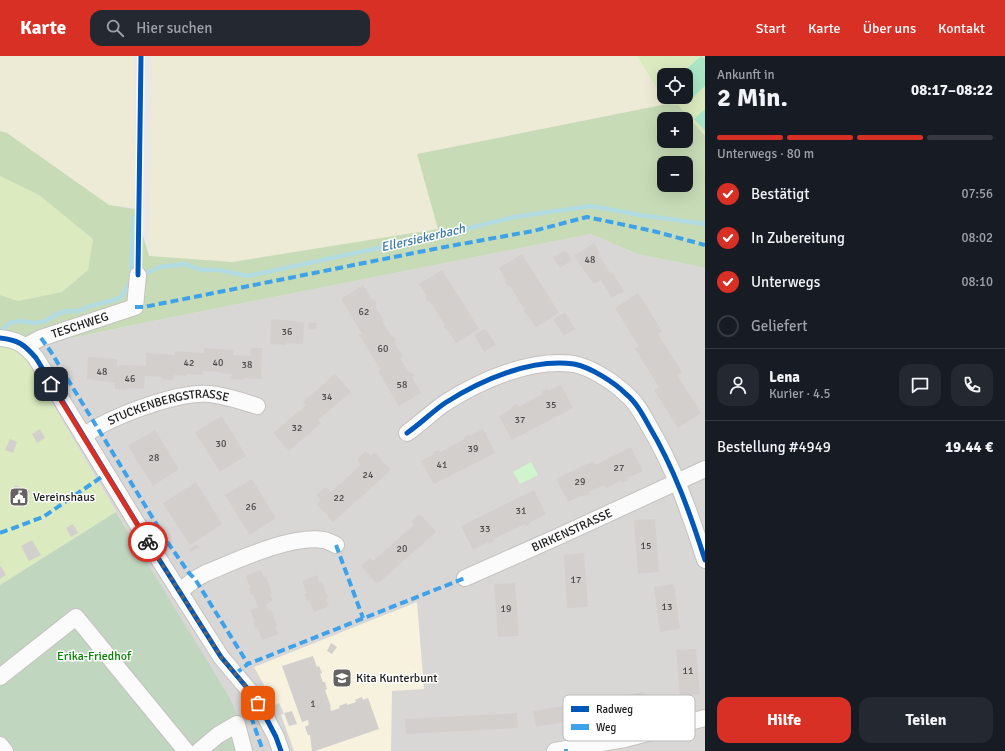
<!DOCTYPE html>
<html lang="de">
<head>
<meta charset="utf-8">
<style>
	:root { --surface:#171b24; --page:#242831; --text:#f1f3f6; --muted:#9ea1a6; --line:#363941; --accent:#d93025 }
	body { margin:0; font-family:Signika,sans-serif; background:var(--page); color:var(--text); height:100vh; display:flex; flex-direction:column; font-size:15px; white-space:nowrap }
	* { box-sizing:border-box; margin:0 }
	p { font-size:13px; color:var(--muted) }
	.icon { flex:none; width:22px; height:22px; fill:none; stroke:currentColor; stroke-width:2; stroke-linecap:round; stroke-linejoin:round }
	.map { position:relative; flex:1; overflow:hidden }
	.side { display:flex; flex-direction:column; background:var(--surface); width:300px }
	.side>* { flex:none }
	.controls { position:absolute; left:657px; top:12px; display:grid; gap:8px }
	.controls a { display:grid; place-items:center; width:36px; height:36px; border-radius:8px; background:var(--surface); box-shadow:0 4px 16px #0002; font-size:20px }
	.pin { position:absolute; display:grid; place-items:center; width:34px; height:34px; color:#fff; margin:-17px; border-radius:8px; box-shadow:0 2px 6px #0006 }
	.courier { position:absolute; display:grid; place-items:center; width:40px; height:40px; margin:-20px; border:3px solid #d93025; border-radius:50%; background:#fff; color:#222; box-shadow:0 1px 5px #0007 }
	.overview em { font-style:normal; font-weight:700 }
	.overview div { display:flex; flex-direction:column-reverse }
	.overview { display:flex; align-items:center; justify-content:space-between; height:68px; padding:0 12px }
	h1 { font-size:26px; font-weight:700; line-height:30px }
	.bar { display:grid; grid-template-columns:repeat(4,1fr); gap:6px 4px; align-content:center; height:48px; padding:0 12px }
	.bar i { height:5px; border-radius:3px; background:var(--line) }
	.bar .current { background:var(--accent) }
	.bar p { grid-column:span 4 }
	.line { display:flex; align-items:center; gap:10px; padding:0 12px; border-top:1px solid var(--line) }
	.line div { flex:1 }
	.round { display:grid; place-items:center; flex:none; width:42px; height:42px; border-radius:12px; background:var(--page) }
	ol { padding:0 12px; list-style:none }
	li { display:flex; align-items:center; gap:12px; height:44px }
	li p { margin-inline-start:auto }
	li .icon { padding:4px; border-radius:50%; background:var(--accent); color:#fff; stroke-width:4 }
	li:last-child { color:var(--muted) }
	li i { width:22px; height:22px; border:2px solid var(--line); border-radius:50% }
	.cta { display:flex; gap:8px; margin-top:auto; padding:8px 12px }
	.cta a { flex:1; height:46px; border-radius:12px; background:var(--accent); color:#fff; font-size:16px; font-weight:700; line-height:46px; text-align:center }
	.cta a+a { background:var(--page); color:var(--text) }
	header { display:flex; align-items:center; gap:24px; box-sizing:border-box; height:56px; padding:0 20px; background:var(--accent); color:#fff }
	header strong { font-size:19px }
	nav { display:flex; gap:22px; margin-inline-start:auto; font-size:14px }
	.search { width:280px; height:36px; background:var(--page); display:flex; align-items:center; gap:10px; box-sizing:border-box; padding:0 14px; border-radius:12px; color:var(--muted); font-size:15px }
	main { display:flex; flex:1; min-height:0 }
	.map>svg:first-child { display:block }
	.residential { fill:#d9d7d6 }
	.education { fill:#f6f2de }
	.farmland { fill:#edebd5 }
	.grass { fill:#dbebbf; fill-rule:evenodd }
	.forest { fill:#c7dbb6; fill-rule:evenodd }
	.cemetery { fill:#c1d6bf }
	.park { fill:#d0f4cc }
	.pitch { fill:#aae6c6 }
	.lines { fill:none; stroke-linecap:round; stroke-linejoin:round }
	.stream { stroke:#b3dce2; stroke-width:4.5 }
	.building { fill:#d3cfcc }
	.minor-casing { stroke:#c3c2c0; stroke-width:18 }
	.minor { stroke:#fcfbfb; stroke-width:16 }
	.quiet { stroke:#3da2ea; stroke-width:4; stroke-dasharray:8 4; stroke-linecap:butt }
	.cycleway-casing { stroke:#fff; stroke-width:8 }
	.cycleway { stroke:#0057b8; stroke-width:5 }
	.done { stroke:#646362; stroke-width:4; stroke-dasharray:0 7.2 }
	.route { stroke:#d93025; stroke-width:5 }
	.labels { text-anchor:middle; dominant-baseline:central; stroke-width:3; stroke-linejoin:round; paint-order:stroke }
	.number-label { font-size:10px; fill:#4b4a49 }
	.street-label { font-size:12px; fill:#1c1c1c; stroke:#fff }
	.poi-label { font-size:12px; fill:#1c1c1c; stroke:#fff; text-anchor:start }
	.park-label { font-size:12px; fill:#058202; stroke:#fff }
	.water-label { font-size:13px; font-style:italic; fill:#3c7aa3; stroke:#fff }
	.key { fill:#fff; stroke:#bbb; stroke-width:1 }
	.key-label { font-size:11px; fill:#1c1c1c }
</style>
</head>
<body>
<header>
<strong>Karte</strong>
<div class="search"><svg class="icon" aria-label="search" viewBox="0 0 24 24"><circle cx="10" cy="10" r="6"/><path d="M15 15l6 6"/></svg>Hier suchen</div>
<nav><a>Start</a><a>Karte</a><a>Über uns</a><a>Kontakt</a></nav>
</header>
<main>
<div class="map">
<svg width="705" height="695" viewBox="0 0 705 695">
	<rect width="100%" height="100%" fill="#eae7e4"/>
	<path class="residential" d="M591,178L637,198L705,212V695H253L230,642L146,506L20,293L143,267Z"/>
	<path class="education" d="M417,546L424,633L392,635L391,695H294L281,659L284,657L279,647L275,649L254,611Z"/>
	<g class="farmland">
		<path d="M0,0H134V151L109,150L7,77L0,75Z"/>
		<path d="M152,0H637L667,48L417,98L439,173L232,206L149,200L151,103Z"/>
	</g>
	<g class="grass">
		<path d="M637,0H705V80L678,49L667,48ZM664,19H686V41H664Z"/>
		<path d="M0,120L39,139L93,182L88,214L62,236L18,245L0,239Z"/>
		<path d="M0,290L20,293L116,456L0,529Z"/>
	</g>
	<path class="forest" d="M667,48L678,49L705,80V212L637,198L591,178L143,267L20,293L0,290V239L18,245L62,236L88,214L93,183L39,139L0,120V75L7,77L109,149L135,153L149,200L232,206L438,173L417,98ZM664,63H686V85H664ZM664,107H686V129H664Z"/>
	<path class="cemetery" d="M116,456L230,642L253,695H0V529Z"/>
	<path class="park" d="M531,406L538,419L520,428L513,416Z"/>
	<g class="pitch">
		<path d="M701,0L705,3V30L687,47L682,41H686V19H680Z"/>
		<path d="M705,53V75L694,63Z"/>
	</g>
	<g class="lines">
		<g class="stream">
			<path d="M131,212L134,161"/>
			<path d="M144,218L160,211L185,208L202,214H219L248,220L449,177L514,161L591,150L640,159L705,168"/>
			<path d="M2,274L10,267L21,265L35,267L46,265L57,258L67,255H78L90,250L115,244L121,241L132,224"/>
		</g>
	</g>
	<g class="building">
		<path d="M594,187L600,197L598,198L610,217L612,216L624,235L612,242L601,224L594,228L574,200Z"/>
		<path d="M565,194L572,204L560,212L553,201Z"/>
		<path d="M522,198L559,257L536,271L528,259L527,260L523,255L525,254L510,230L508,231L505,226L506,225L499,212Z"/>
		<path d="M442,214L479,273L456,287L449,275L447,276L443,270L445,269L430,246H428L425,241L427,240L419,228Z"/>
		<path d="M363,229L372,244L374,243L377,248L375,249L384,264L382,265L391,280L392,279L396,284L394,286L403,300L400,302L409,317L411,316L414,320L412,321L421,337L399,350L378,315L381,314L359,279L362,278L341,243Z"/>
		<path d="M638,237L662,275L658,278L682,316L677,319L701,357L678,372L654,334L659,331L635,293L639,290L615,252Z"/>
		<path d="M565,256L575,273L564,280L553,263Z"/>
		<path d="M271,263L304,266L303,288L286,287V289L270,288Z"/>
		<path d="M309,267H317L316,274L308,273Z"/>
		<path d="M485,272L496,289L484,296L474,279Z"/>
		<path d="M204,292L233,294V299L251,300V292H262L261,323L244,322L243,324L231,323L232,318L220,317V316L203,315V319L186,318V320L174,319L173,324L162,323V321L145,320L144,333L127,332V334L115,333V327L87,323L88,301L117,303V309L146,310V297L175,299V295L204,297Z"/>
		<path d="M335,318L351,336L318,364L321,367L289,395L273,377L306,349L303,346Z"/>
		<path d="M561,329L573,352L512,384L499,360L512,353L511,351L517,348L518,351L542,338L541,336L547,333L548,335Z"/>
		<path d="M222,360L246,400L220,416L195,376Z"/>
		<path d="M40,373L45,382L37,387L32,378Z"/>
		<path d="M483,373L495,397L434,428L421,405L434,398L433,396L439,394L440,396L465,383L464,381L469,378L470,380Z"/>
		<path d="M155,374L179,413L153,430L128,390Z"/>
		<path d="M10,383L17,386L13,397L5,394Z"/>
		<path d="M631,391L643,415L627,422L628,424L622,427L621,425L606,432L604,429L589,436L590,438L584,441L583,439L568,446L556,423L593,405L595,409Z"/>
		<path d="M366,395L371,400L375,397L391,414L333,466L317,448L321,444L316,439L326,431L331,436L361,409L357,404Z"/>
		<path d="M252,423L276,462L250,479L225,439Z"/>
		<path d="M196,426L222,468L190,489L163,447Z"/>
		<path d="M15,429L30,435L23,452L9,446Z"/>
		<path d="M534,434L546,458L530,466L531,467L526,470L525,468L494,483L495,485L489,488L488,486L473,494L461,470Z"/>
		<path d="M420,458L436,476L377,528L361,510L370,502L373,505L414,469L411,465Z"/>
		<path d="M655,463L659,516L638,518L634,464Z"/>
		<path d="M73,468L78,477L71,481L66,472Z"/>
		<path d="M32,484L41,499L29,505L21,490Z"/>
		<path d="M197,488L199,491L191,496L189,493Z"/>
		<path d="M584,497L588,551L567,552L564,499Z"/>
		<path d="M1,510L6,519L0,523V511Z"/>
		<path d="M261,514L264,522L266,520L272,537L270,538L273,545L266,548L268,555L271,554L277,570L275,571L278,578L262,584L258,572L255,573L253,567L255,566L250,554L258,551L253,538L251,539L248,533L250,532L246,520Z"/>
		<path d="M317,519L320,527L322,526L328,542L326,543L329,550L314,556L309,544L307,545L304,538L307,537L302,525Z"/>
		<path d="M515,527L519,580L498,581L494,528Z"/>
		<path d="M674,528L680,573L660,576L654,531Z"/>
		<path d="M331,587L337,591L332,598L327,595Z"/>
		<path d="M696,593L700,638L680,640L676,594Z"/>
		<path d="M313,600L317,611L319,610L322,617L320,618L323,626H325L327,633L325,634L331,651H330L331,655L340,652L339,650L347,647V649L356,646L355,644L362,641L363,644L368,642L379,673L315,695H312L310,679H308L305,671L309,669L308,664L302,666L282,610Z"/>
		<path d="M644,636L647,652L536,671L533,655Z"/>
		<path d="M292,655L297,668L289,670L284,657Z"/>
		<path d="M517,657L518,672L406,678L405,663Z"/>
	</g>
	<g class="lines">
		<defs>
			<g id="minor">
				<path d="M0,282C18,284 24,288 36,302L155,497L221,601L253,639L263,656L276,681L281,695"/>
				<path id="s1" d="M26,290L41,282L135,251L138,219"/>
				<path d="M407,377C420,368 432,356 445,347C481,324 531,302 574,308C590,311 614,326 626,338C636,346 643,359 649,370C674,412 690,457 705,504"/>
				<path id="s2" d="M83,380C110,361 177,335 210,338C226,340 242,345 257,350"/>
				<path id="s3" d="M465,522L564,478L705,413"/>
				<path d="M179,536L195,523L206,517C238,504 290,479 324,484C328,485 332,487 336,489"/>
				<path d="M0,621L76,561L186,695"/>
				<path d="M0,689L5,695"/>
				<path d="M199,695L218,679L237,668L244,695"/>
				<path d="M555,695L625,683L705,662"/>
			</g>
		</defs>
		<use href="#minor" class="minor-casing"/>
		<use href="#minor" class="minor"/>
		<g class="quiet">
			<path d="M135,251H144L439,192L533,175L587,161L653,175L705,189"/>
			<path d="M41,282L51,296L168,487L189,517L195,523L248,608"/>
			<path d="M0,477L43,461L106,418"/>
			<path d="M336,489L363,562"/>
			<path d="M235,618L248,608L465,522"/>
			<path d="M253,639L247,649L263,695"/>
			<path d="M566,695V693"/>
		</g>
		<defs>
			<g id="cycleway">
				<path d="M138,219L141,0"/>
				<path d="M0,282C18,284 24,288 36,302L155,497L221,601L253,639L263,656L276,681L281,695"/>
				<path d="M407,377C420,368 432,356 445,347C481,324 531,302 574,308C590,311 614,326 626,338C636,346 643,359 649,370C674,412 690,457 705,504"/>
			</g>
		</defs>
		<use href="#cycleway" class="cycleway-casing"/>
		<use href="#cycleway" class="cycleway"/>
	</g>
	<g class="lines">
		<path class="done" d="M148,486L221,601L253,639L258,647"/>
		<path class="route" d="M51,328L148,486"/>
	</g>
	<defs>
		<symbol id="civic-square" viewBox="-11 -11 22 22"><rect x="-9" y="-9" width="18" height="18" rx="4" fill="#646362" stroke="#fff"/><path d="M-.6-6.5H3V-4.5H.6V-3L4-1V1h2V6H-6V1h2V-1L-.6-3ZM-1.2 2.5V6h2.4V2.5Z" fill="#fff"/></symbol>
		<symbol id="school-square" viewBox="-11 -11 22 22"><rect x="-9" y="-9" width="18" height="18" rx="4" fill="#646362" stroke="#fff"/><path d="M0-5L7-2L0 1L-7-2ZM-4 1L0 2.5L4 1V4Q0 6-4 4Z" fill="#fff"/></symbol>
	</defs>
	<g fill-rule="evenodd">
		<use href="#civic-square" x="8" y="430" width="22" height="22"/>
		<use href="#school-square" x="331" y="611" width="22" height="22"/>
	</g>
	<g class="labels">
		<g class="number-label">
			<text x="590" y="204">48</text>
			<text x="364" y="256">62</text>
			<text x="287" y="276">36</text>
			<text x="383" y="293">60</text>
			<text x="189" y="307">42</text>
			<text x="218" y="307">40</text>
			<text x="247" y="309">38</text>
			<text x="102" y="316">48</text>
			<text x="130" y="323">46</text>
			<text x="402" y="329">58</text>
			<text x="327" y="341">34</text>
			<text x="551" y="349">35</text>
			<text x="520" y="364">37</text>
			<text x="297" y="372">32</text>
			<text x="221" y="388">30</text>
			<text x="473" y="393">39</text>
			<text x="154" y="402">28</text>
			<text x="442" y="409">41</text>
			<text x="619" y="412">27</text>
			<text x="368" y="419">24</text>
			<text x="580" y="426">29</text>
			<text x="339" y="442">22</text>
			<text x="251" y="451">26</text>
			<text x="521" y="455">31</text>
			<text x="485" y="473">33</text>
			<text x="646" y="490">15</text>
			<text x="402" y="493">20</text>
			<text x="576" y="524">17</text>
			<text x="667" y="551">13</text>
			<text x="506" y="553">19</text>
			<text x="688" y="615">11</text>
			<text x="313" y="648">1</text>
		</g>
		<g class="street-label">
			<text stroke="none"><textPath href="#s1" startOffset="58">TESCHWEG</textPath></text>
			<text stroke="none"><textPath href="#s2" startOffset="92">STUCKENBERGSTRASSE</textPath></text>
			<text stroke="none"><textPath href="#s3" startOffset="117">BIRKENSTRASSE</textPath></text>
		</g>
		<g class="poi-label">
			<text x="33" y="441">Vereinshaus</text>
			<text x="356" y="622">Kita Kunterbunt</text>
		</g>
		<g class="park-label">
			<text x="94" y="600">Erika-Friedhof</text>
		</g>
		<g class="water-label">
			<text transform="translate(423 182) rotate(-13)">Ellersiekerbach</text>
		</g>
	</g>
	<rect x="563" y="639" width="132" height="46" rx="6" class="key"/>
	<rect x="571" y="650" width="18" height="6" fill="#0057b8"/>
	<rect x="571" y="668" width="18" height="6" fill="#3da2ea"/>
	<g class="key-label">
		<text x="596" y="657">Radweg</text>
		<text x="596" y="675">Weg</text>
	</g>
</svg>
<div class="controls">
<a><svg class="icon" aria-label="locate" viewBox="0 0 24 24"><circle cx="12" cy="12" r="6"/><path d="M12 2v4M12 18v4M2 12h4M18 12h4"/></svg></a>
<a>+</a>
<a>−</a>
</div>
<div class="pin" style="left:258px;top:647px;background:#ea580c"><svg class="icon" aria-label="bag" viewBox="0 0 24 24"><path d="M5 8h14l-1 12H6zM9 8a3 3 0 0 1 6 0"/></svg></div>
<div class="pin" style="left:51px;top:328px;background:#1f2937"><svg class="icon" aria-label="home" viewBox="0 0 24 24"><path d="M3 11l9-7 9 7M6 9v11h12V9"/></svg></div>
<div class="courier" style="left:148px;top:486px"><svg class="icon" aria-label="bike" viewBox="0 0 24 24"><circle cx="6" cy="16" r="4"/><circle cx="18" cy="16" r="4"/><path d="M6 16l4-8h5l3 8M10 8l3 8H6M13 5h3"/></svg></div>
</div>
<section class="side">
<div class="overview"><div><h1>2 Min.</h1><p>Ankunft in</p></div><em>08:17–08:22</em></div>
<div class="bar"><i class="current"></i><i class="current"></i><i class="current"></i><i></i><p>Unterwegs · 80 m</p></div>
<ol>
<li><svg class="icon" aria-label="check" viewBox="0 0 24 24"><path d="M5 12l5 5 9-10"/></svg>Bestätigt<p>07:56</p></li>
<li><svg class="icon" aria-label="check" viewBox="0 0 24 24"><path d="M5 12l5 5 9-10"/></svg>In Zubereitung<p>08:02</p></li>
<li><svg class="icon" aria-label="check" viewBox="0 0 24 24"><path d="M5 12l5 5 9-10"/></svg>Unterwegs<p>08:10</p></li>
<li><i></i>Geliefert</li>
</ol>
<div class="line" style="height:72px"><a class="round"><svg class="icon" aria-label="person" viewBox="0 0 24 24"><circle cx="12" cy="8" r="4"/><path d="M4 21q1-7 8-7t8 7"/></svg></a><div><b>Lena</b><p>Kurier · 4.5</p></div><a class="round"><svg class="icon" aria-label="chat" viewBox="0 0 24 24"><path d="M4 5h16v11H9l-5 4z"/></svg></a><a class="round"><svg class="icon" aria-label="phone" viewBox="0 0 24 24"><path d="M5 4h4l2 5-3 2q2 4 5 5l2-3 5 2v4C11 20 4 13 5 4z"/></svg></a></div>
<div class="line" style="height:52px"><div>Bestellung #4949</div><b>19.44 €</b></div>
<div class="cta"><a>Hilfe</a><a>Teilen</a></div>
</section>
</main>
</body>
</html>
